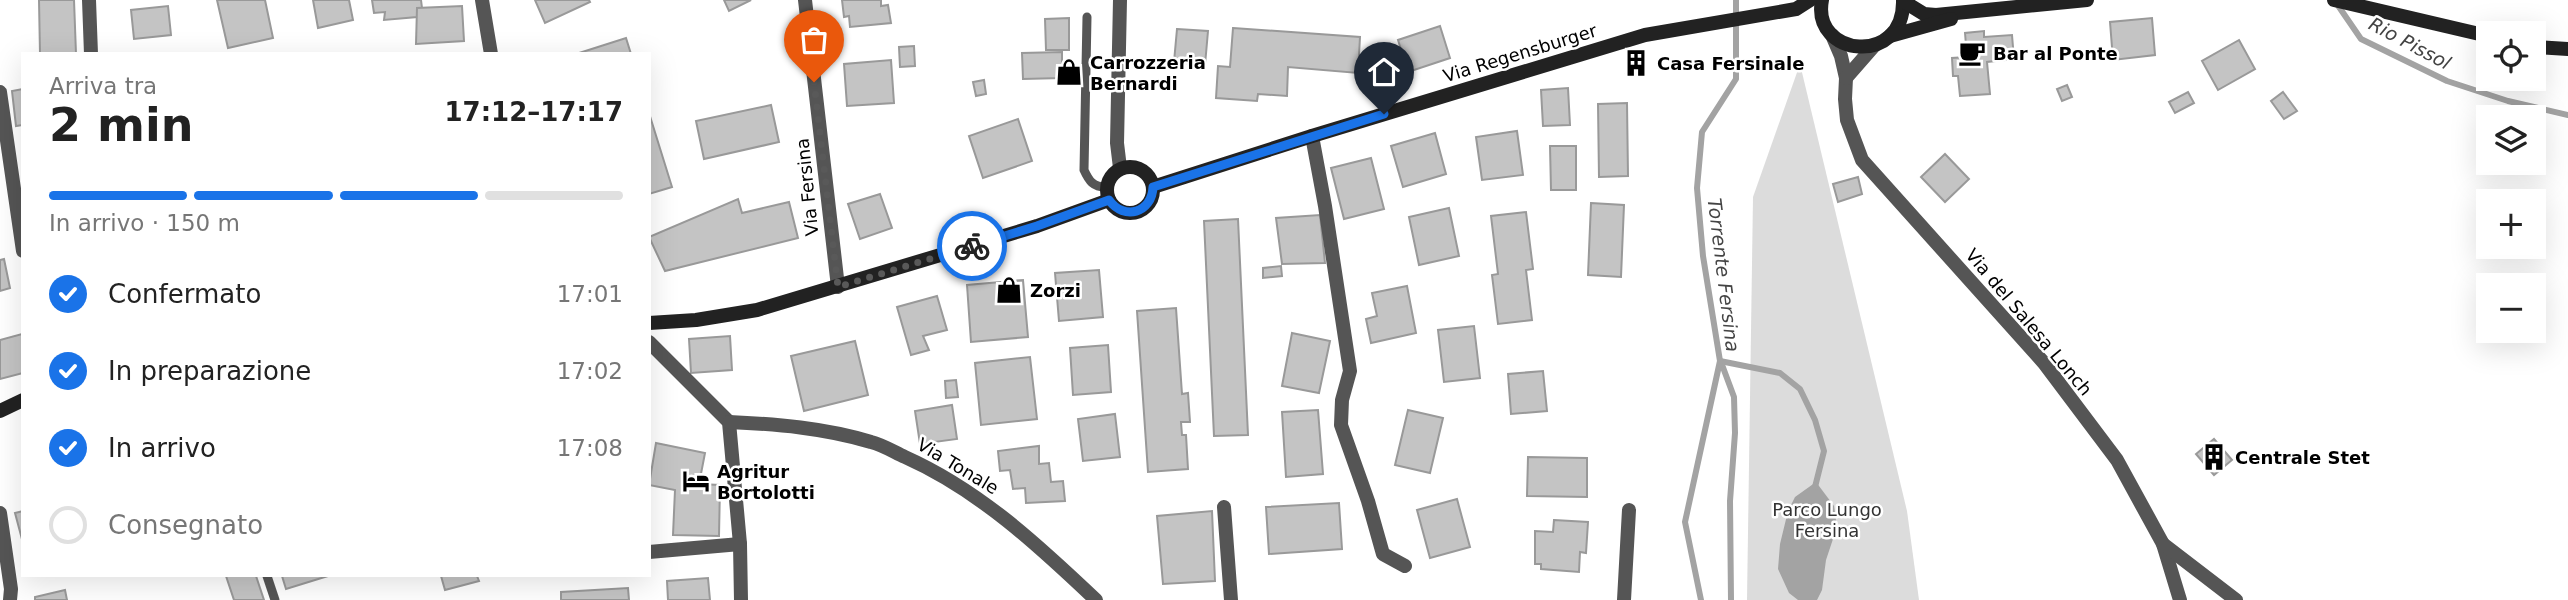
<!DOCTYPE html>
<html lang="it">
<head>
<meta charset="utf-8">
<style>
	:root { --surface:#fff; --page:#f2f2f2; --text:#222; --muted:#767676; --line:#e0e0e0; --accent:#1a73e8 }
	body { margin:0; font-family:"DejaVu Sans",sans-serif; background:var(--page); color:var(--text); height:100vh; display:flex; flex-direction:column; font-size:26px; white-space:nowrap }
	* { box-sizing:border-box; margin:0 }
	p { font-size:23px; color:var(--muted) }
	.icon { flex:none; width:38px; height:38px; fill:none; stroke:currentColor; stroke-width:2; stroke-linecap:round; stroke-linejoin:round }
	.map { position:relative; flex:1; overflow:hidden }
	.panel { position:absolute; left:21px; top:52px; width:630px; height:525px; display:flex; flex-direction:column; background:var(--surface); border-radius:0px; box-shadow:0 7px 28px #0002 }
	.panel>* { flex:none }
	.fabs { position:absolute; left:2476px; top:21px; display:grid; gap:14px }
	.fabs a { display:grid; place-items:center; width:70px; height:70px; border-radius:0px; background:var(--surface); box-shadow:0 7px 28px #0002; font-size:35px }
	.pin { position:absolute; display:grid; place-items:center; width:60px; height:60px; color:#fff; margin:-72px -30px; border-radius:50% 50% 50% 0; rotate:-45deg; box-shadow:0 0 7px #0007 }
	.pin .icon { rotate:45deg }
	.courier { position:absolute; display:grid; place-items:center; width:70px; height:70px; margin:-35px; border:5px solid #1a73e8; border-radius:50%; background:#fff; color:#222; box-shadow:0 2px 9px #0007 }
	.headline em { font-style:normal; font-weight:800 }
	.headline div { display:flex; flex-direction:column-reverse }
	.headline { display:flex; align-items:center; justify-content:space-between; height:119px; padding:0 28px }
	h1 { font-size:46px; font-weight:800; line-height:52px }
	.bar { display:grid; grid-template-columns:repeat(4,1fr); gap:10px 7px; align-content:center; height:84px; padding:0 28px }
	.bar i { height:9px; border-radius:5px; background:var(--line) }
	.bar .selected { background:var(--accent) }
	.bar p { grid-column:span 4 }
	ol { padding:0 28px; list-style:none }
	li { display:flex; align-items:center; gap:21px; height:77px }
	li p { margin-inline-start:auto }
	li .icon { padding:7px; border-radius:50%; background:var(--accent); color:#fff; stroke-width:4 }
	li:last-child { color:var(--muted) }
	li i { width:38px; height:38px; border:4px solid var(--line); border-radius:50% }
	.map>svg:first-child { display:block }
	.green { fill:#dcdcdc }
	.water { fill:#a3a3a3 }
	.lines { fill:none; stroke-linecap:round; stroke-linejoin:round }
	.stream { stroke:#a3a3a3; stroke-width:6 }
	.building { fill:#c4c4c4; stroke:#999; stroke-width:2 }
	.service { stroke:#555; stroke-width:9 }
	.minor { stroke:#555; stroke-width:14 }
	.tertiary { stroke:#555; stroke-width:14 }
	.secondary { stroke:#222; stroke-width:14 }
	.done { stroke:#595959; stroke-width:7; stroke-dasharray:0 12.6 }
	.route { stroke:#1a73e8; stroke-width:9 }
	.labels { text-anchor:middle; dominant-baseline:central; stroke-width:5; stroke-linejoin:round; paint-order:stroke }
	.street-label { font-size:18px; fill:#000; stroke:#fff }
	.poi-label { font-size:18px; font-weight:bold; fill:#000; stroke:#fff; text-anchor:start }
	.park-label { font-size:18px; fill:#333; stroke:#fff }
	.water-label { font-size:19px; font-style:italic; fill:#444; stroke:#fff }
</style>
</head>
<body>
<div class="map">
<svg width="2568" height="600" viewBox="0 0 2568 600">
	<rect width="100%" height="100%" fill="#fff"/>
	<path class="green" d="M1800,64L1907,511L1919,600H1747L1753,197Z"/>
	<path class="water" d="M1816,482L1834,506L1837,527L1826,560L1822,590L1817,600H1798L1789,593L1778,569L1780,544L1788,511L1795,497Z"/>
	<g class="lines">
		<g class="stream">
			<path d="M2337,4L2361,39L2447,81L2508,101L2568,115"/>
			<path d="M1720,361L1780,373L1800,389L1815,420L1824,451L1815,487"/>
			<path d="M1721,362L1734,397L1735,433L1730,501L1731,600"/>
			<path d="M1701,600L1685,522L1720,361L1703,256L1697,188L1702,132L1736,79V0"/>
		</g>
	</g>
	<g class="building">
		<path d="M39,0H74L76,54H40Z"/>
		<path d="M217,0H265L273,38L228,48Z"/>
		<path d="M313,0H349L353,20L318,28Z"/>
		<path d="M372,0H421L422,8H417V17L384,20L385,12L374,13Z"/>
		<path d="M535,0H589L590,2L545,23Z"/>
		<path d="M724,0H751L729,11Z"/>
		<path d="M842,0H881V6L888,5L891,23L850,27L849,16L844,17Z"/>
		<path d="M168,6L171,35L134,39L131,10Z"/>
		<path d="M462,6L464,41L416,44L417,8Z"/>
		<path d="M1069,18V50H1046L1045,19Z"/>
		<path d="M2152,18L2155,55L2113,60L2110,22Z"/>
		<path d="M1440,26L1450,58L1408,72L1398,40Z"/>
		<path d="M1233,28L1360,37L1358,73L1288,67L1287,96L1258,94L1257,101L1216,98L1218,66L1230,67Z"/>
		<path d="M1177,29L1208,31L1205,65L1174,62Z"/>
		<path d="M1984,31V37L2012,35L2014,59L1987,62L1990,94L1960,96L1958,76H1953L1952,58L1967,57L1965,33Z"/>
		<path d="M626,38L631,54H576Z"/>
		<path d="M2239,40L2255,69L2218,90L2202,61Z"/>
		<path d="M914,46L915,66L900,67L899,47Z"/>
		<path d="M1646,51L1645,72L1626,73L1627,53Z"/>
		<path d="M1062,52V78L1023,79L1022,53Z"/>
		<path d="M891,60L894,103L847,106L844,64Z"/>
		<path d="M984,80L986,94L976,96L973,82Z"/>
		<path d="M2067,85L2072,97L2062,101L2057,89Z"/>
		<path d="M1568,88L1570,125L1543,126L1541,90Z"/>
		<path d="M23,89V125L16,126L12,91Z"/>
		<path d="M2188,92L2194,103L2175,113L2169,102Z"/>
		<path d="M2283,92L2297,111L2284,119L2271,101Z"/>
		<path d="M1627,103L1628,176L1599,177L1598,104Z"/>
		<path d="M771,105L779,142L704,159L696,121Z"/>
		<path d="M649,113L672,187L649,194Z"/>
		<path d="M1018,119L1032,161L983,178L969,136Z"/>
		<path d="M1517,131L1523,175L1482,180L1476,137Z"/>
		<path d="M1435,133L1446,174L1403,187L1391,146Z"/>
		<path d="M1550,146H1576V190H1551Z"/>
		<path d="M1945,154L1969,179L1945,202L1921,177Z"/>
		<path d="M1371,158L1384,209L1344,219L1331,168Z"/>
		<path d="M1858,177L1862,194L1838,202L1833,184Z"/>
		<path d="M880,194L892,228L860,239L848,204Z"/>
		<path d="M738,199L742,213L789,202L798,238L665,271L649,237Z"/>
		<path d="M1591,203L1624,205L1621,277L1588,275Z"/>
		<path d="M1449,208L1459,256L1419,265L1409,217Z"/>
		<path d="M1526,212L1533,269L1526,270L1532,320L1498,324L1492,275L1498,274L1491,216Z"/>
		<path d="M1320,215L1325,263L1282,264L1276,218Z"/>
		<path d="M1238,219L1248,435L1214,436L1204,221Z"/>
		<path d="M4,259L10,288L0,291V260Z"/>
		<path d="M1281,266L1282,276L1263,278V268Z"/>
		<path d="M1099,270L1103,317L1059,321L1055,273Z"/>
		<path d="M1023,280L1028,337L971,342L967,285Z"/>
		<path d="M1407,286L1416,333L1371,343L1366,319L1377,316L1372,293Z"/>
		<path d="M937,296L947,330L923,336L929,350L911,355L897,307Z"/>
		<path d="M1176,308L1182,394L1188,393L1190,422H1181L1182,435H1186L1188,469L1148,472L1137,311Z"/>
		<path d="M1474,326L1480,378L1444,382L1438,330Z"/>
		<path d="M1292,333L1330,341L1319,393L1282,386Z"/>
		<path d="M22,334L23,373L0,379V340Z"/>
		<path d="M730,336L732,370L691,373L689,339Z"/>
		<path d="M855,341L868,395L804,411L791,356Z"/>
		<path d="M1108,345L1111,392L1073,395L1070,348Z"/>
		<path d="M1030,357L1037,419L981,425L975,363Z"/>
		<path d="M1543,371L1547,411L1511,414L1508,374Z"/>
		<path d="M956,380L958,397L946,398L945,381Z"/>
		<path d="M952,405L957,439L920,444L915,411Z"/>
		<path d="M1318,410L1323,474L1286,477L1282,412Z"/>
		<path d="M1408,410L1443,418L1430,473L1395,465Z"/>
		<path d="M1115,414L1120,457L1083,461L1078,419Z"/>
		<path d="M2214,439L2232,460L2214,475L2196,454Z"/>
		<path d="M656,443L705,453L699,484L720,485L719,536L673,535L675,490L649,485Z"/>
		<path d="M1039,446V464L1049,463L1051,482L1063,481L1065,501L1026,503L1025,488L1013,489L1010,470L1000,471L998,451Z"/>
		<path d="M1528,457L1587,458V497L1527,496Z"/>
		<path d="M1457,499L1470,547L1430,558L1417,510Z"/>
		<path d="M1339,503L1342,549L1269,554L1266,507Z"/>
		<path d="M23,511V543L15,513Z"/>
		<path d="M1212,511L1215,581L1163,584L1157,516Z"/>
		<path d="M1554,520L1588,522L1586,553L1580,552L1579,572L1541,569V564H1535V531L1553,532Z"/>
		<path d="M226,576H256L264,600H234Z"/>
		<path d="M282,576H328L286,589Z"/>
		<path d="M441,576H477L479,581L445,590Z"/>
		<path d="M708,578L710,600H668L667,581Z"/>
		<path d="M628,588L629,600H561V592Z"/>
		<path d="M65,590L67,600H35V597Z"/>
	</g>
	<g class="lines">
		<g class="service">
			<path d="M1087,17L1084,170C1089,181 1093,187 1106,187"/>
			<path d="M267,576L275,600"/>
		</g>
		<g class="minor">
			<path d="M89,0L91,54"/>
			<path d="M482,0L491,54"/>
			<path d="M805,0L838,287"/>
			<path d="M1832,35L1841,56L1846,78L1845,99L1847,120L1862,160L2044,363L2117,460L2163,544L2180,600"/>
			<path d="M1846,78L1874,46"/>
			<path d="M0,92L23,251"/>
			<path d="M1312,136L1325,206L1350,371L1342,400L1341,425L1368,501L1383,554L1405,566"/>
			<path d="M649,342L729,422L740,544L741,600"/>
			<path d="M729,422C776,424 825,428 871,442C883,445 894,452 905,457C979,490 1038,545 1096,600"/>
			<path d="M1224,507L1231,600"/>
			<path d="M0,513L11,589L10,600"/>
			<path d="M2163,544L2236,600"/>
			<path d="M649,552L740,544"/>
			<path d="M1624,600L1629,510"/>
		</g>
		<path class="tertiary" d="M1120,0L1117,143L1120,168"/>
		<g class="secondary">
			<path d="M1822,0C1811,57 1905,67 1903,0"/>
			<path d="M2334,0L2488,36"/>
			<path d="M1903,1L1924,14L1936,15L2087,0"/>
			<path d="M1890,36L1951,19"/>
			<path d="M2534,47L2568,49"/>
			<circle cx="1130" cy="190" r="23"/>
			<path d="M1153,187L1312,136L1645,35L1796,9L1810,0"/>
			<path d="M649,323L696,320L757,310L1037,226L1109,200"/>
			<path d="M0,411L23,400"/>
		</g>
	</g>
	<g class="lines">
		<path class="done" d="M814,82L838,287L972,246"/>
		<path class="route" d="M972,246L1037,226L1109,200C1124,221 1152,213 1153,187L1384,114"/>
	</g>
	<defs>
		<symbol id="cafe-bare" viewBox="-9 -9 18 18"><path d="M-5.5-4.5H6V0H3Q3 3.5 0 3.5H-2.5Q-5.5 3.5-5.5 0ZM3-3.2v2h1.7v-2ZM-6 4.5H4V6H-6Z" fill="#000" stroke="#fff" stroke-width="2.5" paint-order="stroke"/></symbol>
		<symbol id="building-bare" viewBox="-9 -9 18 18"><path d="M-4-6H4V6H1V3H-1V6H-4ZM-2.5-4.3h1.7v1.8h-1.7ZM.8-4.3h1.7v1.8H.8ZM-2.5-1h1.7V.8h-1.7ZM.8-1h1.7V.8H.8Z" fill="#000" stroke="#fff" stroke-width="2.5" paint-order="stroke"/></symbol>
		<symbol id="shop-bare" viewBox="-9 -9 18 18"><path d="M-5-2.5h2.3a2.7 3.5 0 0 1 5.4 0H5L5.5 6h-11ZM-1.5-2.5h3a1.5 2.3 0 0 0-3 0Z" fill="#000" stroke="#fff" stroke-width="2.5" paint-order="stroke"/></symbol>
		<symbol id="hotel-bare" viewBox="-9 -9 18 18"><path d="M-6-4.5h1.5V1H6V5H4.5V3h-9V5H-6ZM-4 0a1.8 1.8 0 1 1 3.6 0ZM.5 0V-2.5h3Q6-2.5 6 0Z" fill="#000" stroke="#fff" stroke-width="2.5" paint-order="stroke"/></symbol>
	</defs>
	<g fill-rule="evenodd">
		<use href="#cafe-bare" x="1953" y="34" width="38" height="38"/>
		<use href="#building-bare" x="1617" y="44" width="38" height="38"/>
		<use href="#shop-bare" x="1050" y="53" width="38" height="38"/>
		<use href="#shop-bare" x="990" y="271" width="38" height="38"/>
		<use href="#building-bare" x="2195" y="438" width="38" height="38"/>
		<use href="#hotel-bare" x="677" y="462" width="38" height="38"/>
	</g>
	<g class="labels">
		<g class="street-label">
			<text transform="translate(1520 53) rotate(-17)">Via Regensburger</text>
			<text transform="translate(807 187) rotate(-96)">Via Fersina</text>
			<text transform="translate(2029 322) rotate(50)">Via del Salesa Lonch</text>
			<text transform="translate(958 466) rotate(31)">Via Tonale</text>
		</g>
		<g class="poi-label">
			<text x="1993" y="53">Bar al Ponte</text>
			<text x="1090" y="62">Carrozzeria<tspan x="1090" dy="21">Bernardi</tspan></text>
			<text x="1657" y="63">Casa Fersinale</text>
			<text x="1030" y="290">Zorzi</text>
			<text x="2235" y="457">Centrale Stet</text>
			<text x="717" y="471">Agritur<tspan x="717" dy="21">Bortolotti</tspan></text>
		</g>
		<g class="park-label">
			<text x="1827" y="509">Parco Lungo<tspan x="1827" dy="21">Fersina</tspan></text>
		</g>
		<g class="water-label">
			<text transform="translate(2410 43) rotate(28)">Rio Pissol</text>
			<text transform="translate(1724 275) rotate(83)">Torrente Fersina</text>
		</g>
	</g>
</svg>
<div class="fabs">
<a><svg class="icon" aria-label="locate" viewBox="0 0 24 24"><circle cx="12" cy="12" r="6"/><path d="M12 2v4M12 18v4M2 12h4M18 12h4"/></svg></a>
<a><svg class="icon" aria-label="layers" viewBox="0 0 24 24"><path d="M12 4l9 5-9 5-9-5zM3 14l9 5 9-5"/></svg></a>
<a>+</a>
<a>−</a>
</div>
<div class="pin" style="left:814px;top:82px;background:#ea580c"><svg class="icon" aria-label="bag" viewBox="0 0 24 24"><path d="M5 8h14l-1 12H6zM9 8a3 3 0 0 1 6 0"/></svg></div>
<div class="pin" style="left:1384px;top:114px;background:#1f2937"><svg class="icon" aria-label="home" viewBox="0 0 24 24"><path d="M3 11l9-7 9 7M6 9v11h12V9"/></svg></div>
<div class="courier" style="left:972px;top:246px"><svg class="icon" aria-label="bike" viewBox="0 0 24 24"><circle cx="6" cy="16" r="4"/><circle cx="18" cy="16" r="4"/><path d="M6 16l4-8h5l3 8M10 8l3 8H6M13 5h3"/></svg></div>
<section class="panel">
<div class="headline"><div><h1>2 min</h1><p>Arriva tra</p></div><em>17:12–17:17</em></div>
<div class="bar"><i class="selected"></i><i class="selected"></i><i class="selected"></i><i></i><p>In arrivo · 150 m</p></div>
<ol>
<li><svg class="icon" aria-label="check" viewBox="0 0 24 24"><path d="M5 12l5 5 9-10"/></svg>Confermato<p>17:01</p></li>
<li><svg class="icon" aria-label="check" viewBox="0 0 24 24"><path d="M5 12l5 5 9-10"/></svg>In preparazione<p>17:02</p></li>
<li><svg class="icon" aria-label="check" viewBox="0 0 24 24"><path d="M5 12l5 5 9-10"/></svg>In arrivo<p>17:08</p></li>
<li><i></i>Consegnato</li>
</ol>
</section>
</div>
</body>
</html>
